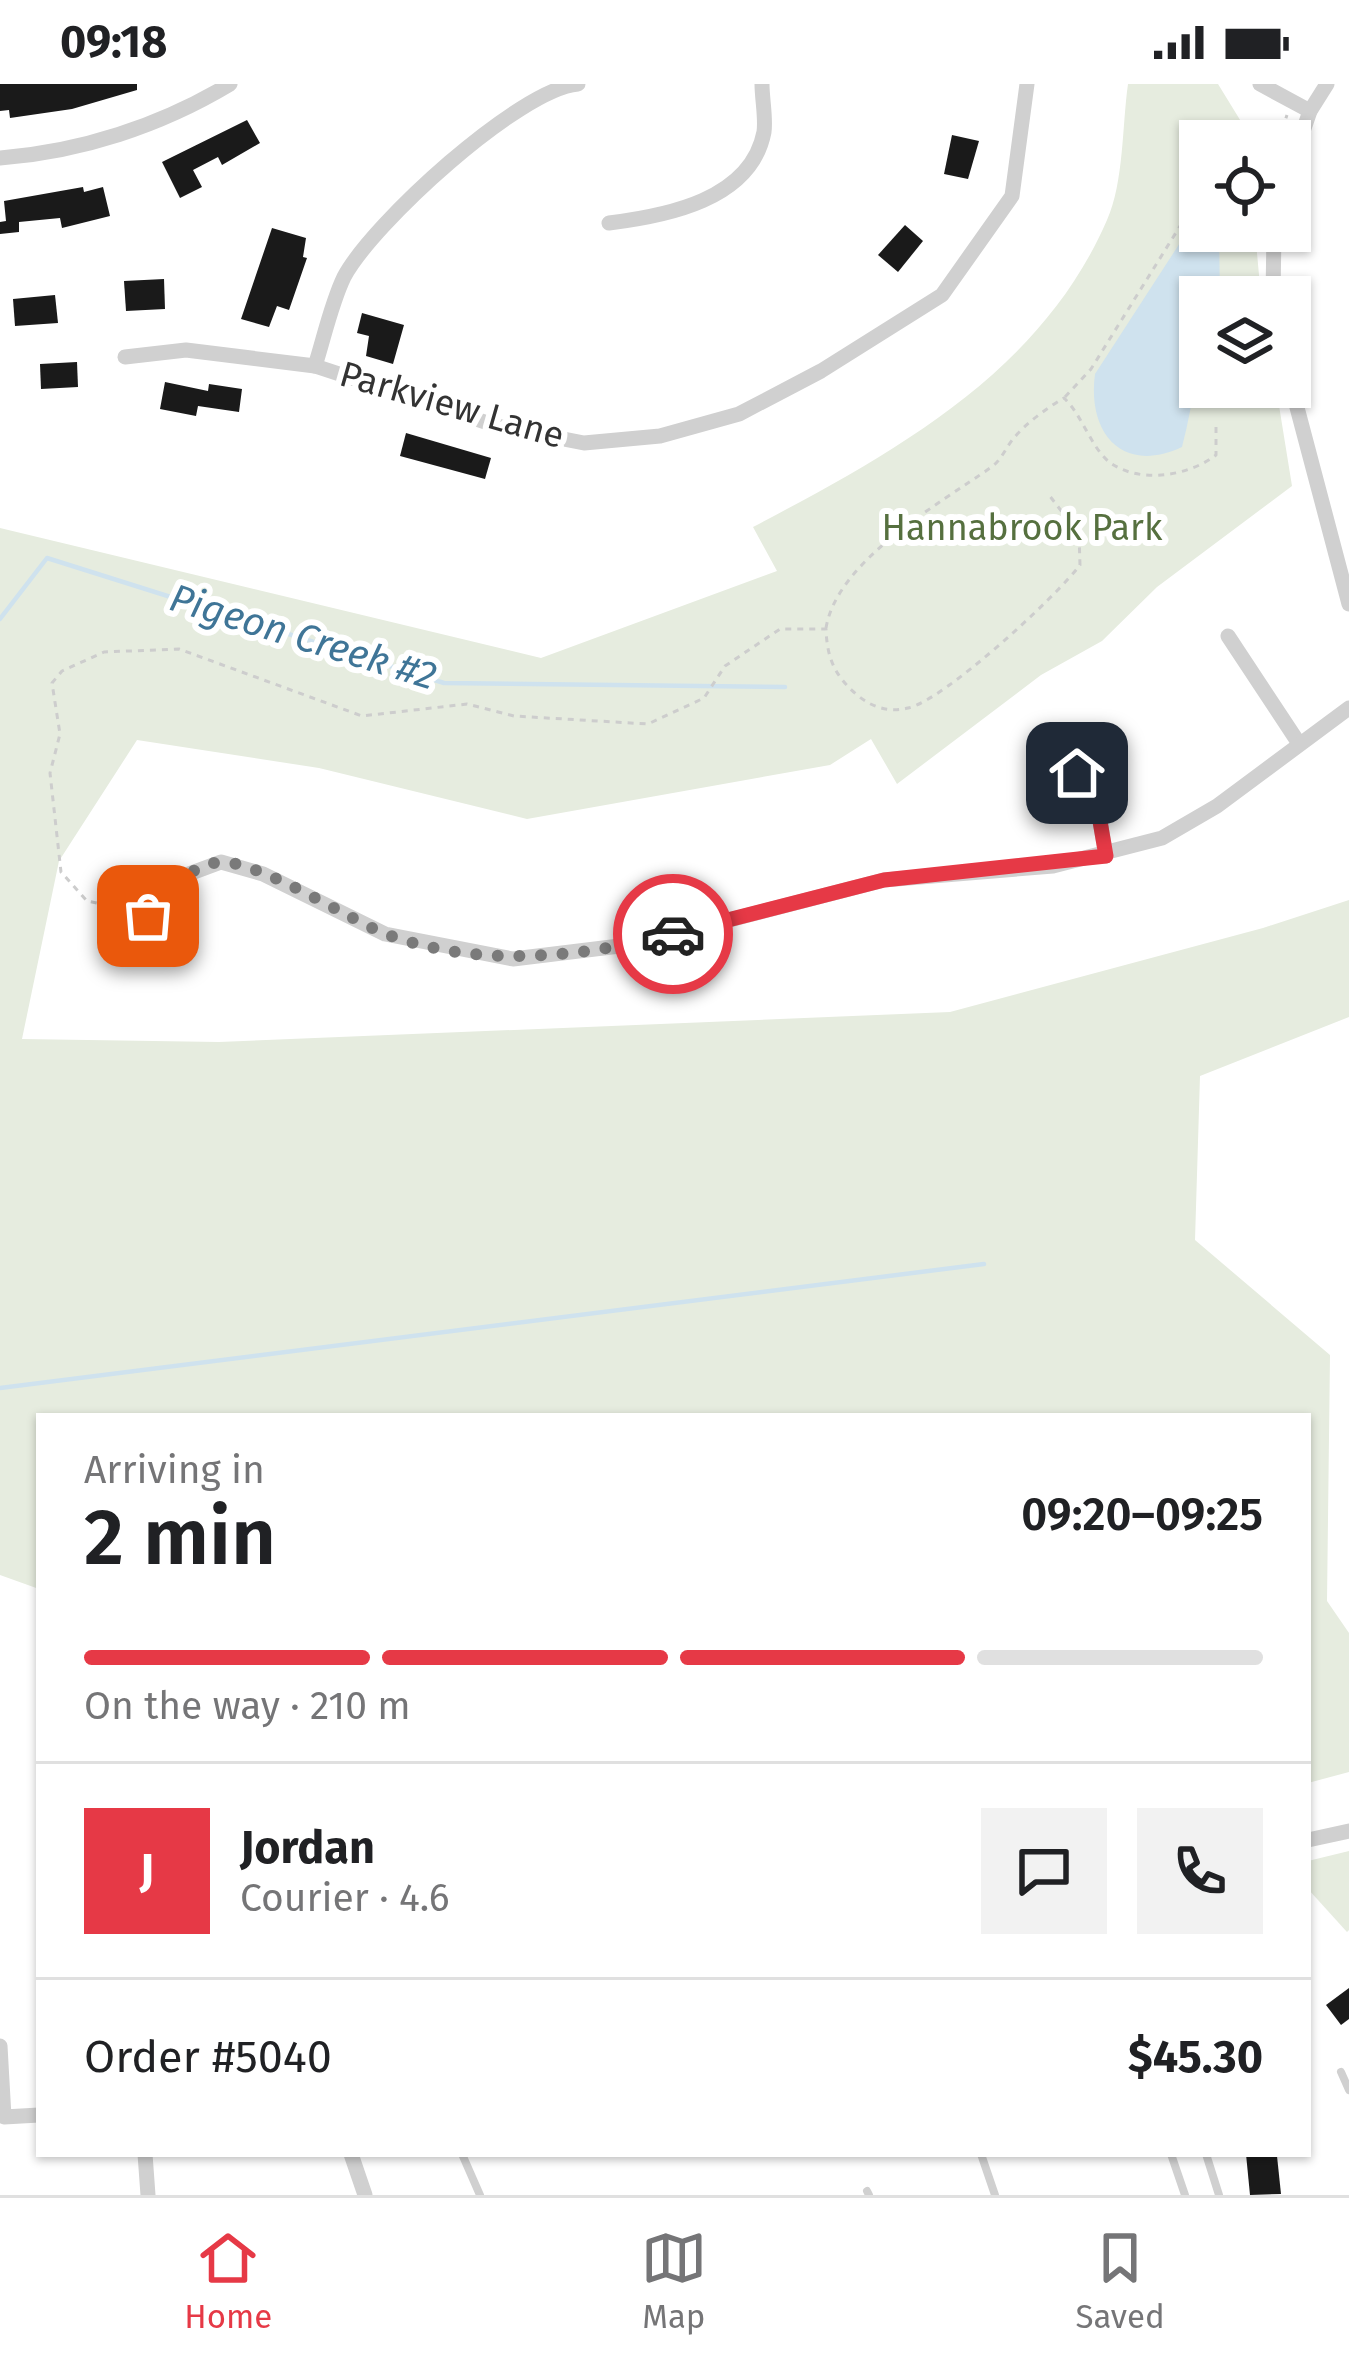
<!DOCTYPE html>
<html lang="en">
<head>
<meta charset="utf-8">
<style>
	:root { --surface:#fff; --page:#f2f2f2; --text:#202124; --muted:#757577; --line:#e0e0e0; --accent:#e63946 }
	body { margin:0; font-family:"Fira Sans",sans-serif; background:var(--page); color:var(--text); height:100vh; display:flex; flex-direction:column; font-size:45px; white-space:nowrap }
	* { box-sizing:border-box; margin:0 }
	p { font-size:39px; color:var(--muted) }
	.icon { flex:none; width:66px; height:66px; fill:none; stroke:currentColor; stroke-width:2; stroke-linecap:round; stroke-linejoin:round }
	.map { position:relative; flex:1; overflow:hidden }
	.sheet { position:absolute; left:36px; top:1329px; width:1275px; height:744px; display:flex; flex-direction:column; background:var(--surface); border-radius:0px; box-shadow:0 3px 9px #0004 }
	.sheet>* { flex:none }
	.controls { position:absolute; left:1179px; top:36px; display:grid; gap:24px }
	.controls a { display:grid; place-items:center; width:132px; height:132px; border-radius:0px; background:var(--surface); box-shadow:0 3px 9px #0004; font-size:60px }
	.pin { position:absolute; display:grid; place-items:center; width:102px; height:102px; color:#fff; margin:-51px; border-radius:24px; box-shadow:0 6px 18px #0006 }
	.courier { position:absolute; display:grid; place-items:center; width:120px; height:120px; margin:-60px; border:9px solid #e63946; border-radius:50%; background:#fff; color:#222; box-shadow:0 3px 15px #0007 }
	.headline em { font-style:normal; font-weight:600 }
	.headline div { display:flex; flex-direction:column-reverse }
	.headline { display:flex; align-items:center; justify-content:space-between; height:204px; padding:0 48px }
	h1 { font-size:78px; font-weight:600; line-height:90px }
	.bar { display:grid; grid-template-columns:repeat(4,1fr); gap:18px 12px; align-content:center; height:144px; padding:0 48px }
	.bar i { height:15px; border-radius:9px; background:var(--line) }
	.bar .selected { background:var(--accent) }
	.bar p { grid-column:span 4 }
	.line { display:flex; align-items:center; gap:30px; padding:0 48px; border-top:3px solid var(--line) }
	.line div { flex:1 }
	.round { display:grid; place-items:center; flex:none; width:126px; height:126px; border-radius:0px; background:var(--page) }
	.status { display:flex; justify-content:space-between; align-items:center; height:84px; padding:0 60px; background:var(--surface); direction:ltr }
	.status svg { height:33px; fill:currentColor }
	.tab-bar { display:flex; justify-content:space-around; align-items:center; height:168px; border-top:3px solid var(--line); background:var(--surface); font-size:33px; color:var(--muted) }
	.tab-bar a { display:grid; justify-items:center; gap:6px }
	.tab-bar .selected { color:var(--accent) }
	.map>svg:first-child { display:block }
	.green { fill:#e6ecdf }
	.water { fill:#cfe2ee }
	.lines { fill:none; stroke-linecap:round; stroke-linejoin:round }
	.stream { stroke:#cfe2ee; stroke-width:4.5 }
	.building { fill:#1a1a1a }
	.path { stroke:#cdcdcd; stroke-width:3; stroke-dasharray:6 6; stroke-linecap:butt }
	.service { stroke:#d0d0d0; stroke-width:8 }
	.minor { stroke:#d0d0d0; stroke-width:15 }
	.done { stroke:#7a7a7a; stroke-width:12; stroke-dasharray:0 21.6 }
	.route { stroke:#e63946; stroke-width:15 }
	.labels { text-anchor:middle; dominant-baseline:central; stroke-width:12; stroke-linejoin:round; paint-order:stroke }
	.street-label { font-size:36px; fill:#333; stroke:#fff }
	.park-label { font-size:36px; fill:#56703f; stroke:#fff }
	.water-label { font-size:39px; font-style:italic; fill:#3f7597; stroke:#fff }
</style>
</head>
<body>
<div class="status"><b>09:18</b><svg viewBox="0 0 49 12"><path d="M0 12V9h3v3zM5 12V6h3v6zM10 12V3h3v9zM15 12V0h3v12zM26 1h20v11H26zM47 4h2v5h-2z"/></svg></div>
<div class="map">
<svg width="1349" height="2111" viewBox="0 0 1349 2111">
	<rect width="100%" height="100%" fill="#fff"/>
	<g class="green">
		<path d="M1128,0H1218L1253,57H1200V147H1255L1261,213H1200V303H1276L1292,402L1157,503L1102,557L1041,591L897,700L871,655L830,681L527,735L319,684L137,656L59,777L22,955L219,958L950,928L1263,844L1349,816V933L1200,992L1195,1156L1330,1271L1327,1517L1349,1549V1688L1308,1699V1332H39V1505L0,1491V444L541,574L777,487L753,443C893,369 1041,289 1107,136C1124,98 1122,42 1128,0Z"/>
		<path d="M1349,1767V1846L1347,1848L1308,1805V1777Z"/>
	</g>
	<path class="water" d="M1200,128V147H1219L1220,213H1200C1200,264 1195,314 1182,363C1122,391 1087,349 1095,290Z"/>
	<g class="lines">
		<g class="stream">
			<path d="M0,535L47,474L444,599L785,603"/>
			<path d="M0,1304L984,1180"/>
		</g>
	</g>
	<g class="building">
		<path d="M0,0H137V6L72,25L10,34L9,26L0,27Z"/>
		<path d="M247,36L260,59L222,81L218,73L193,86L202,103L180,114L162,78Z"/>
		<path d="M952,51L979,57L968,95L944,90Z"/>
		<path d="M83,103L84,108L103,103L110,132L62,144L60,134L19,138V148L0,150V138L6,137L4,117Z"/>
		<path d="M905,141L923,157L898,188L878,171Z"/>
		<path d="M272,144L306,154L303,173L307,174L289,226L277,222L269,243L241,235Z"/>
		<path d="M164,195L165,225L126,227L124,197Z"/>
		<path d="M55,211L58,239L15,242L13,215Z"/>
		<path d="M362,229L404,241L393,280L366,272L369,252L357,249Z"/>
		<path d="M77,278L78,303L41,305L40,280Z"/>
		<path d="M165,298L208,307L209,300L242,305L239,328L198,322L196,332L160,325Z"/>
		<path d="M406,349L491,374L485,395L400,372Z"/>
		<path d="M1349,1904V1935L1341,1941L1326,1921Z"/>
		<path d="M1246,2070L1277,2072L1281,2110L1250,2111Z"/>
	</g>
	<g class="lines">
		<g class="path">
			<path d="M1278,57L1287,31"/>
			<path d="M1065,313L1091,285L1200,110"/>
			<path d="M826,544C837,477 939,420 990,384C1001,377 1005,365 1013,355C1026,339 1047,324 1064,314C1082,331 1090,361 1108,377C1138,401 1189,392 1216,371V341"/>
			<path d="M132,826L87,817L61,788L50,689L60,650L52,599L62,587L104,568L179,565L362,632L467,620L514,632L648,640L704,614L725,582L780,545H826C827,573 834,591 856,610C871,623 888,629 908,624C943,617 1055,514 1080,481L1079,450L1049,411"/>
		</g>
		<g class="service">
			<path d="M1341,1988L1349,2006"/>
			<path d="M462,2070L480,2111"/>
			<path d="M981,2070L995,2111"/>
			<path d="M1171,2070L1185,2111"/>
			<path d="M1206,2070L1219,2111"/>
			<path d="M867,2107L869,2111"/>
		</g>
		<g class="minor">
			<path d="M1260,0L1310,27"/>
			<path d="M0,74C80,68 160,42 230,0"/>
			<path d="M1290,85L1310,27L1327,0"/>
			<path d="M609,139C666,132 751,116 764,48C766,34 762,15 762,0"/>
			<path d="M1273,213L1274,147"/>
			<path d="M125,273L186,266L315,282L497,342L584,359L660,352L739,330L821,287L942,211L1012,112L1027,0"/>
			<path d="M315,282C324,254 331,220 344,193C372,140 519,5 578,0"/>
			<path d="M1290,297L1349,520"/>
			<path d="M1228,552L1298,658"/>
			<path d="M1058,665L1096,714L1106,772"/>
			<path d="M148,832L186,791L221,778L263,790L385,850L513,875L636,860L884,796L1053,782L1162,754L1217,722L1349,624"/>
			<path d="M1308,1756L1349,1747"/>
			<path d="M0,1962L4,2033L39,2031"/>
			<path d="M145,2070L148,2111"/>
			<path d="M351,2070L365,2111"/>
		</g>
	</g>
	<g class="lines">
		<path class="done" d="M148,832C167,810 188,781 220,778C256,776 344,832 381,848C473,885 580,874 673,850"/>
		<path class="route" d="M673,850L884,796L1106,772L1096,714L1077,689"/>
	</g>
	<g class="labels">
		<g class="street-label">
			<text transform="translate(452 321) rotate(16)">Parkview Lane</text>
		</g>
		<g class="park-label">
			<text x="1022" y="444">Hannabrook Park</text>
		</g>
		<g class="water-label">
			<text transform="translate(303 553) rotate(17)">Pigeon Creek #2</text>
		</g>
	</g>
</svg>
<div class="controls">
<a><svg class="icon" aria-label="locate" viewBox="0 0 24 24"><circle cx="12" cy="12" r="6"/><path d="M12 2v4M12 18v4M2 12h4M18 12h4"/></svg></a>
<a><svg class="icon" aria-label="layers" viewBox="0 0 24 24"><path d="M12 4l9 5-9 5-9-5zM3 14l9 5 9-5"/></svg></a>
</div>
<div class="pin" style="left:148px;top:832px;background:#ea580c"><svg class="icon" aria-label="bag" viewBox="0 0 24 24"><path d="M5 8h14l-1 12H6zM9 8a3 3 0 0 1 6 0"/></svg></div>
<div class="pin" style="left:1077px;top:689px;background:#1f2937"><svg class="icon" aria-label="home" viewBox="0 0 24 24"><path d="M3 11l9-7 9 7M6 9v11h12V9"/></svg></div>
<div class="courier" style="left:673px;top:850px"><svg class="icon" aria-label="car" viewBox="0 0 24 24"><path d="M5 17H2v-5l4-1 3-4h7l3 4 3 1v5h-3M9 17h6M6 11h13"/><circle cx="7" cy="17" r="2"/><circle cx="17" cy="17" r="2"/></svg></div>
<section class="sheet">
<div class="headline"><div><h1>2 min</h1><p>Arriving in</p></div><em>09:20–09:25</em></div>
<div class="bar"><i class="selected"></i><i class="selected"></i><i class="selected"></i><i></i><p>On the way · 210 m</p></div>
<div class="line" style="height:216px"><b class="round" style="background:var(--accent);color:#fff">J</b><div><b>Jordan</b><p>Courier · 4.6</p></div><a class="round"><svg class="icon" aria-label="chat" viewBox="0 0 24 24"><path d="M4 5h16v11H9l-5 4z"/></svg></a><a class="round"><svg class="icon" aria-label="phone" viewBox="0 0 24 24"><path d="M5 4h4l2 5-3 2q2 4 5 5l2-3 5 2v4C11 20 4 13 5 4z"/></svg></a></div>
<div class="line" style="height:156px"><div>Order #5040</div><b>$45.30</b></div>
</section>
</div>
<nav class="tab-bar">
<a class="selected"><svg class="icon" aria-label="home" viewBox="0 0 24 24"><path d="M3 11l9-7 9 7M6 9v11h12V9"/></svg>Home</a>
<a><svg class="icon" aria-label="map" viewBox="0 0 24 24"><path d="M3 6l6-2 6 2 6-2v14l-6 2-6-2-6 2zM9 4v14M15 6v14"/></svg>Map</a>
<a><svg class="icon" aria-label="saved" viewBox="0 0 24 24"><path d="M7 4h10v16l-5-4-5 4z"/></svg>Saved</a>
</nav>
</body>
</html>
